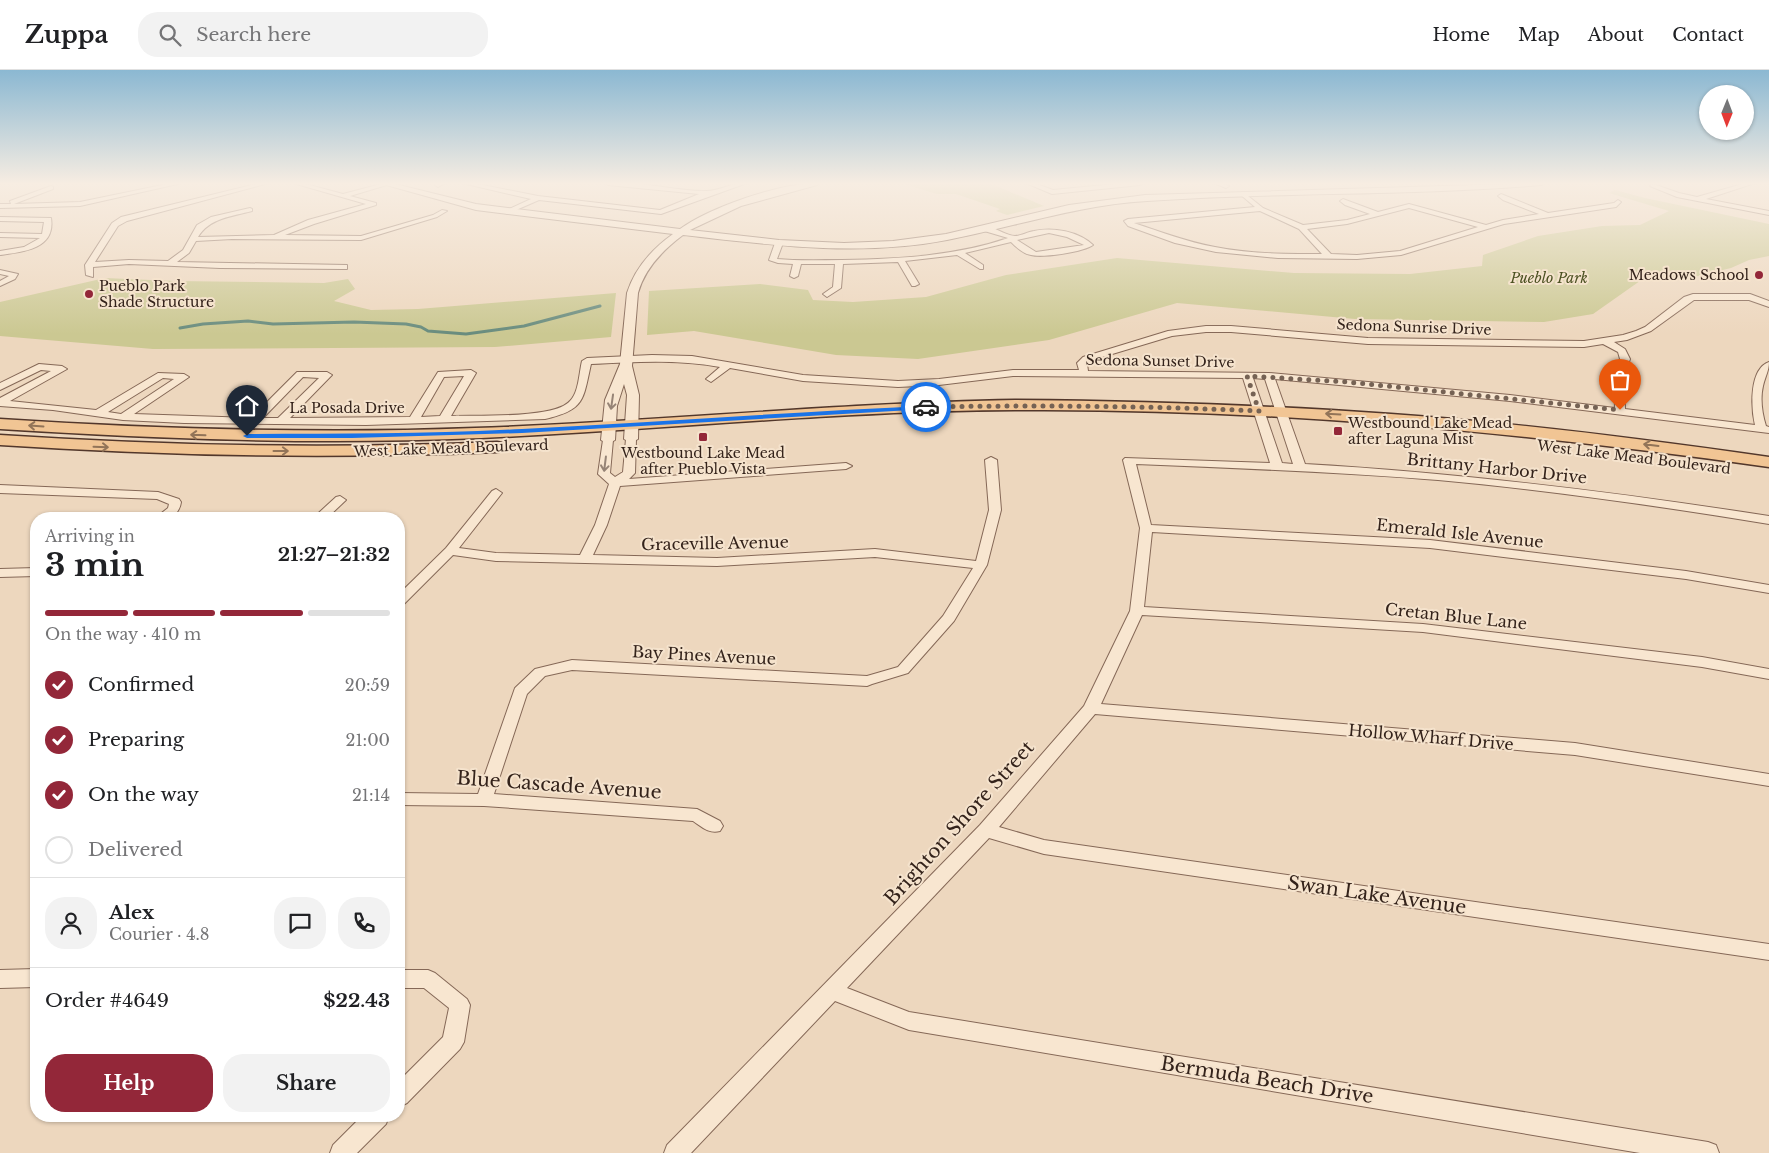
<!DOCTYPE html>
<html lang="en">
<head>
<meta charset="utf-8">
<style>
	:root { --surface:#fff; --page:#f2f2f2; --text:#202124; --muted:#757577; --line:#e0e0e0; --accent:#932739 }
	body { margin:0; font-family:"Libre Baskerville",serif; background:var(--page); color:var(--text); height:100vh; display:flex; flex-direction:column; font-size:19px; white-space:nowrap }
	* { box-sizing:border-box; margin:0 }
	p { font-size:16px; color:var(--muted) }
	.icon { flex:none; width:28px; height:28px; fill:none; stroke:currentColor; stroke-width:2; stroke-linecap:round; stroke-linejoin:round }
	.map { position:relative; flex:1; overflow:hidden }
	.side { position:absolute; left:30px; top:442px; width:375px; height:610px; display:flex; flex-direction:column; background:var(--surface); border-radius:20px; box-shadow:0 1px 4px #0004 }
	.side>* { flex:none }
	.needle { width:32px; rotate:181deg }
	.buttons { position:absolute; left:1699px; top:15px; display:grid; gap:10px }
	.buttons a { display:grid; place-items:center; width:55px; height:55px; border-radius:50%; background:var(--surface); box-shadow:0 1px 4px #0004; font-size:25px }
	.pin { position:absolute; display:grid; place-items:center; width:42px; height:42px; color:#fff; margin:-51px -21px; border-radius:50% 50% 50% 0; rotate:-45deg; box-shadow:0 0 5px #0007 }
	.pin .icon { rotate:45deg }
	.courier { position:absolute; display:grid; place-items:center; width:50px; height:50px; margin:-25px; border:4px solid #1a73e8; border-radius:50%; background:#fff; color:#222; box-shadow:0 1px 6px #0007 }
	.head em { font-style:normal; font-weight:700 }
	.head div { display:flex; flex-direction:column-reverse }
	.head { display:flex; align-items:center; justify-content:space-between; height:85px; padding:0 15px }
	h1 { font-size:32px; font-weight:700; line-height:38px }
	.bar { display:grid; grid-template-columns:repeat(4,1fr); gap:8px 5px; align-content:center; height:60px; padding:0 15px }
	.bar i { height:6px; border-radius:4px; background:var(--line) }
	.bar .on { background:var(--accent) }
	.bar p { grid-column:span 4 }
	.line { display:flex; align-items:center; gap:12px; padding:0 15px; border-top:1px solid var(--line) }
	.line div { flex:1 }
	.round { display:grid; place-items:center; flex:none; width:52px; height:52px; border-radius:20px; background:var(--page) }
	ol { padding:0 15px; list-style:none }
	li { display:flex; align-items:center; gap:15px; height:55px }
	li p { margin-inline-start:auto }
	li .icon { padding:5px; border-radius:50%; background:var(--accent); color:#fff; stroke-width:4 }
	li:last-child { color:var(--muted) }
	li i { width:28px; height:28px; border:2px solid var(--line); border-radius:50% }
	.primary-button { display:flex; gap:10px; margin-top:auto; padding:10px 15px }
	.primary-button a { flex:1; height:58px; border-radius:20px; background:var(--accent); color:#fff; font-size:20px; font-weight:700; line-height:58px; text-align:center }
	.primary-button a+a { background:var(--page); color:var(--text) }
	header { display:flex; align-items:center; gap:30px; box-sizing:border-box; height:70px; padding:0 25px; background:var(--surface); border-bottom:1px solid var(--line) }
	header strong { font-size:24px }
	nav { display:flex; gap:28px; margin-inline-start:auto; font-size:18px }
	.search { width:350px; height:45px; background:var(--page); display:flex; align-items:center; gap:12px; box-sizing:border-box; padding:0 18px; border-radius:20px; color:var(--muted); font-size:19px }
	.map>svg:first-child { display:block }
	.green { fill:#cbc892 }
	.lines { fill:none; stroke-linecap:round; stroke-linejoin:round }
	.stream { stroke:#698c7e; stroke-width:3 }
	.minor-casing { stroke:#856857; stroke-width:2 }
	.tertiary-casing { stroke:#856857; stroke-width:2 }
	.primary-casing { stroke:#52372b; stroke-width:3 }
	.minor { fill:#f8e6d0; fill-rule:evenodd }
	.tertiary { fill:#f8e6d0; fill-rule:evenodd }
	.primary { fill:#f1c594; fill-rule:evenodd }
	.oneway { stroke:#968476 }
	.oneway2 { stroke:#927458 }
	.route { fill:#1a73e8 }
	.done { stroke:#756254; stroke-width:5; stroke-dasharray:0 9 }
	.poi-dot { fill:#932739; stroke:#f5e3cd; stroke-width:2 }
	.labels { text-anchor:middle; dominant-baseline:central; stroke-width:4; stroke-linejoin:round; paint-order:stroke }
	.far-poi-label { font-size:14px; fill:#34231b; stroke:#f5e3cd; text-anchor:start }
	.far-park-label { font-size:14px; font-style:italic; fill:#4c5122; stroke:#f5e3cd }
	.far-street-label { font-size:14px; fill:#34231b; stroke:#f5e3cd }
	.street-label { font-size:16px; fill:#34231b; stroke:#f5e3cd }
	.near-street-label { font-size:19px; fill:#34231b; stroke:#f5e3cd }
</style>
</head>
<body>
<header>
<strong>Zuppa</strong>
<div class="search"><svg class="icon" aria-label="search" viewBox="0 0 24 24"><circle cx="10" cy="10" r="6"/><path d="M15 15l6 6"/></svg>Search here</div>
<nav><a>Home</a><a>Map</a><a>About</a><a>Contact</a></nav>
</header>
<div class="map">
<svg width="1769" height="1083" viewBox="0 0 1769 1083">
	<rect width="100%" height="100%" fill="#edd7be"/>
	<g class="green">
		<path d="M909,113H989L1044,136L1007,145L996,141L1000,139L956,124H937L911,116L908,115Z"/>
		<path d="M1615,120L1645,128L1769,154V186L1749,190L1731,198L1690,208L1647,206L1593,244L1544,252L1355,249L1177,233L1049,270L918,289L836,285L694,261L647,265L649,221L760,214L808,220L813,230L853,232L926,227L1006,205L1117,188L1294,203L1410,204L1482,196L1483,185L1538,166L1602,156L1640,155L1669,141L1609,123Z"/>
		<path d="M105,208L174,211L324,213L348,209L355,219L334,231L371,240L418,239L616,223L611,267L495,277L153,279L0,266V232Z"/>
	</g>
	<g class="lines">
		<path class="stream" d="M180,258L203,254L248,251L273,254L354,252L406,254L421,257L428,261L466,264L524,256L600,236"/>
		<defs>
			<g id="minor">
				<path d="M172,113H182L80,136L0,138V134H11L10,131L51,116L53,117V119L14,134L80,132Z"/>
				<path d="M260,113H269L127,151L118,156L95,192L129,190L168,191L183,180L197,155L211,147L250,138L252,139V141C233,146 209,148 198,167L274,165L308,150L366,134L293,113H302L343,124L385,113L390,114L350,126L376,133V135L314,154L285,165L361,166L433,145L442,140L447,141L437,147L361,170L232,169L196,171L189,183L177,192L347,195V199H344L220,198L129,194L93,197V207L86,205L85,195L112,153L121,147Z"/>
				<path d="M438,113H445L438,117L435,115Z"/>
				<path d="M462,113H473L538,126L660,140L699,124L608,115L605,113C638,110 672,121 706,121C720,121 733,112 747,113L661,144L539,130L507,144L504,142L505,141L531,129Z"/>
				<path d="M1026,113H1034L1053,120L1125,113H1143L1140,115L1052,124Z"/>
				<path d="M1214,113H1222L1229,116L1226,118Z"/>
				<path d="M1746,113H1755L1706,129L1769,141V145L1677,127L1650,116L1653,114L1679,123L1697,127Z"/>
				<path d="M1243,122L1263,138L1303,155L1347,150L1370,144L1345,135L1340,131L1343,129L1378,142L1409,134L1486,155L1503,150L1539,144L1503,130L1498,126L1501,124L1548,143L1614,133L1618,130L1621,132L1616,137L1504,154L1401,185L1357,189L1278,188L1216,182L1175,173L1128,156L1124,151L1128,149L1255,137L1241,125V123ZM1409,138L1478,157L1400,181L1357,185L1331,184L1307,159L1347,154ZM1260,141L1299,159L1322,184C1287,184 1250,184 1215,177C1187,172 1161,162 1134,153Z"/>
				<path d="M0,147L51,148C56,179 23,182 0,185V181L24,177L40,168L0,167V163L42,164L44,152L0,151Z"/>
				<path d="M981,156C994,155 1003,165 1015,166C1020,166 1028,162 1034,161C1053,157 1078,161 1093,175C1084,182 1042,188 1031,185C1023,184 1016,177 1011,172L965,183L983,195V199H980L957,185L905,191L919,214L915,216H912L898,192L843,194L841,218L827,227L823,224L833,217L835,194H801L798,206L794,208L790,206L793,194L778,193L769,190L775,173L779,171L783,173L777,189C799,191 821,190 842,190C897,189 956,186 1008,168L981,160ZM1049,163L1067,167L1084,175L1036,182L1017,170Z"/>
				<path d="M0,200L18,204L15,209L0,216V211L9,206L0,204Z"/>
				<path d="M1693,224H1750L1769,231V237L1749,230H1694L1651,261L1627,270L1614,272L1625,279L1630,289L1624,307L1625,339L1755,355C1751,338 1749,299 1769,292C1769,301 1765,307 1763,316C1760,329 1762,343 1766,356L1769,357V363L1510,331L1275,309L1305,394C1461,403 1615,422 1769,446V454C1659,436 1549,420 1438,410C1338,402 1237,398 1136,394L1151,455L1430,470L1686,501L1769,515V523L1686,509L1430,478L1152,462L1144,537L1423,554L1702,587L1769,599V609L1702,597L1423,562L1142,545L1101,634L1575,673L1769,704V716L1575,685L1095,644L999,757L1044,770L1769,874V890L1044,784L989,768L847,918L909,942L1708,1072L1716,1075L1719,1083H1640L909,960L835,931L691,1083H664L667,1075L980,755L1084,636L1130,541L1140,458L1123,390L1125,388L1270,393L1243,308L1013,306L939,315L898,317L803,311L730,298L711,312L706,309L720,297C677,289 635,292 591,294C583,330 585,340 545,349L366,355L184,353L123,350L53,340L0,336V328L51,301L41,300L0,320V313L39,294L62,296L67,299L10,331L96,340L158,303L184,304L189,307L134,344L251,348L297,302H327L332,305L330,307L290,348L410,347L438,302L471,300L476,303L451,346C476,345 555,349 570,331C579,322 579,303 582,291L587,288L652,285L692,286L803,305L898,311L939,309L1013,300H1079L1077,293L1083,287L1168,261L1206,256H1231L1368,268L1584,271L1623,265L1636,261L1645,257L1684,227ZM1206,262H1231L1368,274L1584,277L1603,274L1618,282L1620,289L1614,307L1615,338L1510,325L1269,303L1088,301L1087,294L1089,291L1172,266ZM464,306L440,346L421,347L444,307ZM303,307L319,308L278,348H263ZM163,308L174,309L121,344L108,342ZM1253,308L1265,309L1293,394L1282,393Z"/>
				<path d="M631,366L636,369L635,403L629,409L846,393L852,396L846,399L620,416L607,455L593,485L717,488L875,479L976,491L989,440L985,390L991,387L997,390L1001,440L987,495L954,551L908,603L872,614L867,616L572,600L545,606L527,624L494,724L697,739L720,751L723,756L720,761C709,764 702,757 693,751L484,736L399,735V723L478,724L515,618L535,599L572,590L867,606L898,597L943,546L973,498L875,487L717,496L496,491L453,485L404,534L399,535V524L446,478L492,421L496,419L502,423L459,478L496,483L580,485L595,455L609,414L598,404L603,370L608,367L613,370L610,403L615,407L623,402L626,369Z"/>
				<path d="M0,415L158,422L179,429L181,432C179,447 167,449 154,449L168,438L169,434L157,429L0,423Z"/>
				<path d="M340,426L346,430L326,449H312L336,427Z"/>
				<path d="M36,498V506L0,507V499Z"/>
				<path d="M36,899V917L0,918V900Z"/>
				<path d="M399,900H428L435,903L467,929L470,935L464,972L460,979L407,1033L399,1037V1011L443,967L449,938L424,918H399Z"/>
				<path d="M362,1046H389L386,1054L357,1083H330L333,1075Z"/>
			</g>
			<path id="tertiary" d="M379,113H391L476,134L680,159C711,137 780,113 818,113L817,115L741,136L690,160L779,170L844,173L893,171L946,164L1069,135L1145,125L1545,113L1541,115C1410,126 1278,122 1147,131C1078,135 1014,157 947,170C859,187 771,175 683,165C663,180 645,198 638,223L632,296L639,325L638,369L631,373L624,369L627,325L624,314L617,336L615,370L608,374L601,370L605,330L620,294L627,223C635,198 652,179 673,164L476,140Z"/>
			<g id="primary">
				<path d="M1015,330C1141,331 1266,335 1391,344C1518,353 1643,369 1769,387V397C1519,362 1267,338 1015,340C836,341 659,360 481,368C320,375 160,369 0,359V349C158,359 316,364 475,358C655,352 834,333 1015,330Z"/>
				<path d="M0,365C166,376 331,379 497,372L503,373L505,377L503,381L497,382C331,389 166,386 0,375Z"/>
			</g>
		</defs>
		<use href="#minor" class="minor-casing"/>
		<use href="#tertiary" class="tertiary-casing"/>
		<use href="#primary" class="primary-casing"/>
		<use href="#minor" class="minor"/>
		<use href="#tertiary" class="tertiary"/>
		<use href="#primary" class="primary"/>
	</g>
	<defs><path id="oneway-shaft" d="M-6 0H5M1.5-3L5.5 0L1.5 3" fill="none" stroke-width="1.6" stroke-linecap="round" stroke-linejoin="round" transform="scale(1.25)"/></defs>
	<g class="oneway">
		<use href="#oneway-shaft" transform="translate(612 332) rotate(98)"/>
		<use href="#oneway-shaft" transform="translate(605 394) rotate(97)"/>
	</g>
	<g class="oneway2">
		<use href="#oneway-shaft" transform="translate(1333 344) rotate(-177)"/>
		<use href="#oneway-shaft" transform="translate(36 356) rotate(-176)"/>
		<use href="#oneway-shaft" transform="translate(198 365) rotate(-178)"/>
		<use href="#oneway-shaft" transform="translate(1651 375) rotate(-173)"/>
		<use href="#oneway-shaft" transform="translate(101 377) rotate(2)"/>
		<use href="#oneway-shaft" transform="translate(281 381)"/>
	</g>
	<linearGradient id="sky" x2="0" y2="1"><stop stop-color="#8bb8d2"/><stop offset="0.43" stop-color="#f7ede2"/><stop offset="1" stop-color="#f7ede2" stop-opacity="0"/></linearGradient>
	<rect width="1769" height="264" fill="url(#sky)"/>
	<path class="route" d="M926,336L928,339L522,363L352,368H247L243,366L247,364C338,364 430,364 522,359C657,352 791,342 926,336Z"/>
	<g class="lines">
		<path class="done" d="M926,337C1037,335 1148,336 1259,341L1247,306L1347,312L1620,340"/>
	</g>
	<g class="poi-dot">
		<circle cx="1759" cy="205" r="5"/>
		<circle cx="89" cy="224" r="5"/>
		<rect x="1333" y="356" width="10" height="10" rx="2.5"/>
		<rect x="698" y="362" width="10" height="10" rx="2.5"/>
	</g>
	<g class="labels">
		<g class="far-poi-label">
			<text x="1749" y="205" text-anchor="end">Meadows School</text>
			<text x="99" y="216">Pueblo Park<tspan x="99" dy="16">Shade Structure</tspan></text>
			<text x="1348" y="353">Westbound Lake Mead<tspan x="1348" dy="16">after Laguna Mist</tspan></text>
			<text x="703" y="383" text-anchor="middle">Westbound Lake Mead<tspan x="703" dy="16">after Pueblo Vista</tspan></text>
		</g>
		<g class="far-park-label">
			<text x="1549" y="208">Pueblo Park</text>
		</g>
		<g class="far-street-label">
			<text transform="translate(1414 257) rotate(2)">Sedona Sunrise Drive</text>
			<text transform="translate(1160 291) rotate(1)">Sedona Sunset Drive</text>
			<text x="347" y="338">La Posada Drive</text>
			<text transform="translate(451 378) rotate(-2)">West Lake Mead Boulevard</text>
			<text transform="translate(1634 387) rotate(7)">West Lake Mead Boulevard</text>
		</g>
		<g class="street-label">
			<text transform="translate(1497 398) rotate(6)">Brittany Harbor Drive</text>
			<text transform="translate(1460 463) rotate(6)">Emerald Isle Avenue</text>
			<text transform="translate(715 473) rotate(-1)">Graceville Avenue</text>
			<text transform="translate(1456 546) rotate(6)">Cretan Blue Lane</text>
			<text transform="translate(704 585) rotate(3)">Bay Pines Avenue</text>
			<text transform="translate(1431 667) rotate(5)">Hollow Wharf Drive</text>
		</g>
		<g class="near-street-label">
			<text transform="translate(559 715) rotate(4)">Blue Cascade Avenue</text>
			<text transform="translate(959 753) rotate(-48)">Brighton Shore Street</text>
			<text transform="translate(1377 825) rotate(8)">Swan Lake Avenue</text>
			<text transform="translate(1267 1010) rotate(9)">Bermuda Beach Drive</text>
		</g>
	</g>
</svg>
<div class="buttons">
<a><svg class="needle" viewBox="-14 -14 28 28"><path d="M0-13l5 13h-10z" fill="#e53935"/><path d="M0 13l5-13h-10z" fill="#757577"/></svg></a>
</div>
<div class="pin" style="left:1620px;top:340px;background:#ea580c"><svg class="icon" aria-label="bag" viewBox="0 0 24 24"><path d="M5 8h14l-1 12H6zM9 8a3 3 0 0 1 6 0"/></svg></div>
<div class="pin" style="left:247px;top:366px;background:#1f2937"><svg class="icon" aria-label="home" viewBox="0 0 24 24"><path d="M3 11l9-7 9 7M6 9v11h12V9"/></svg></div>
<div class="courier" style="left:926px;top:337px"><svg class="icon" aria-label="car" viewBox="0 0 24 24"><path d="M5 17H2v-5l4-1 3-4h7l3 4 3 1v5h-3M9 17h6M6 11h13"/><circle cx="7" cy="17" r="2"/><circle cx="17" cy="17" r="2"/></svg></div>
<section class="side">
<div class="head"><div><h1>3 min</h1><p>Arriving in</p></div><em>21:27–21:32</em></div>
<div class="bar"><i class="on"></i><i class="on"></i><i class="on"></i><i></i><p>On the way · 410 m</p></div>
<ol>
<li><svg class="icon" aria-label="check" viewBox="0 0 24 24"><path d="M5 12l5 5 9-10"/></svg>Confirmed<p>20:59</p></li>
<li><svg class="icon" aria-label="check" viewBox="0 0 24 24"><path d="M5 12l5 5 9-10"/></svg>Preparing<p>21:00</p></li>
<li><svg class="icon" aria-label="check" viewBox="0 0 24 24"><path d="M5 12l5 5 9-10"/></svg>On the way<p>21:14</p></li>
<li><i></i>Delivered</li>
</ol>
<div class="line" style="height:90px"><a class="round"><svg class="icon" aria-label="person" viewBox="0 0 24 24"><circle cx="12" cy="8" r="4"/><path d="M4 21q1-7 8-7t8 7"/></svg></a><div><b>Alex</b><p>Courier · 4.8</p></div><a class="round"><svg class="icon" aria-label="chat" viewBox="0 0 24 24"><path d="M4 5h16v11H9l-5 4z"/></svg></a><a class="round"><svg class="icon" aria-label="phone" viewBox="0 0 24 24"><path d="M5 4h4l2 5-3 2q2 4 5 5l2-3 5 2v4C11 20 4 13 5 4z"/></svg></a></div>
<div class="line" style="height:65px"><div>Order #4649</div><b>$22.43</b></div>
<div class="primary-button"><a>Help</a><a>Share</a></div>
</section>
</div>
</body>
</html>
